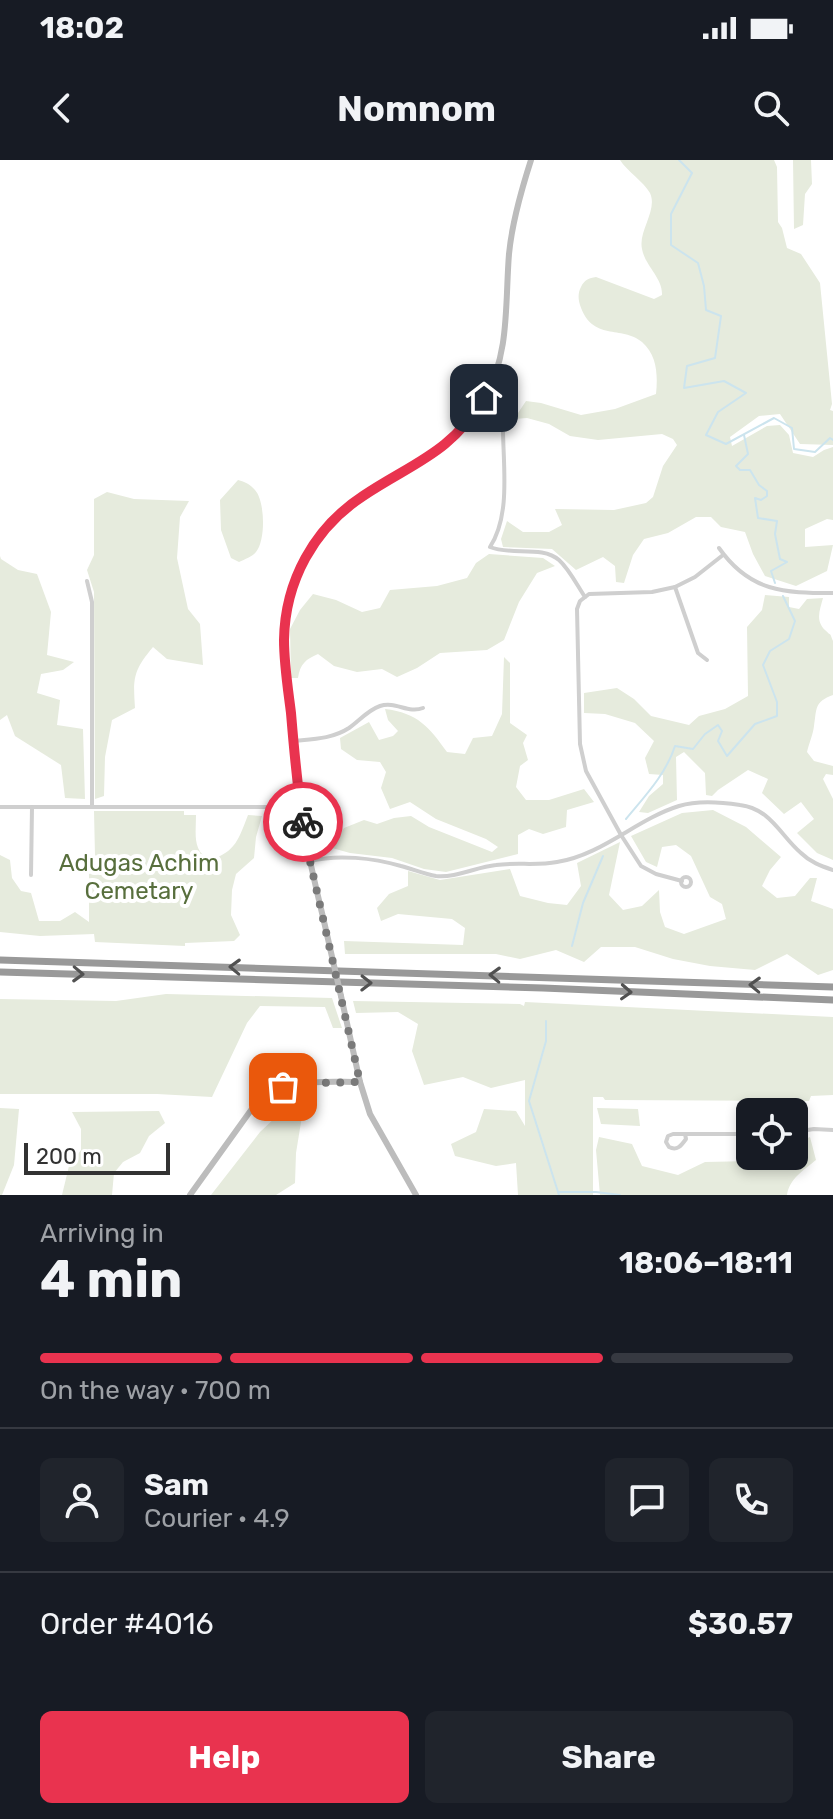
<!DOCTYPE html>
<html lang="en">
<head>
<meta charset="utf-8">
<style>
	:root { --surface:#171b24; --page:#20242c; --text:#f1f3f6; --muted:#9ea1a6; --line:#363941; --accent:#e9334f }
	body { margin:0; font-family:Rubik,sans-serif; background:var(--page); color:var(--text); height:100vh; display:flex; flex-direction:column; font-size:30px; white-space:nowrap }
	* { box-sizing:border-box; margin:0 }
	p { font-size:26px; color:var(--muted) }
	.icon { flex:none; width:44px; height:44px; fill:none; stroke:currentColor; stroke-width:2; stroke-linecap:round; stroke-linejoin:round }
	.map { position:relative; height:1035px; overflow:hidden }
	.sheet { display:flex; flex-direction:column; background:var(--surface); flex:1 }
	.sheet>* { flex:none }
	.tools { position:absolute; left:736px; top:938px; display:grid; gap:16px }
	.tools a { display:grid; place-items:center; width:72px; height:72px; border-radius:12px; background:var(--surface); box-shadow:0 4px 12px #0003; font-size:40px }
	.scale { position:absolute; left:24px; bottom:20px; width:146px; box-sizing:border-box; padding-left:8px; border:4px solid #323232; border-top:0; font-size:22px; line-height:28px; white-space:nowrap; color:#323232; -webkit-text-stroke:6px #fff; paint-order:stroke }
	.pin { position:absolute; display:grid; place-items:center; width:68px; height:68px; color:#fff; margin:-34px; border-radius:16px; box-shadow:0 4px 12px #0006 }
	.courier { position:absolute; display:grid; place-items:center; width:80px; height:80px; margin:-40px; border:6px solid #e9334f; border-radius:50%; background:#fff; color:#222; box-shadow:0 2px 10px #0007 }
	.headline em { font-style:normal; font-weight:700 }
	.headline div { display:flex; flex-direction:column-reverse }
	.headline { display:flex; align-items:center; justify-content:space-between; height:136px; padding:0 40px }
	h1 { font-size:52px; font-weight:700; line-height:60px }
	.bar { display:grid; grid-template-columns:repeat(4,1fr); gap:12px 8px; align-content:center; height:96px; padding:0 40px }
	.bar i { height:10px; border-radius:6px; background:var(--line) }
	.bar .on { background:var(--accent) }
	.bar p { grid-column:span 4 }
	.line { display:flex; align-items:center; gap:20px; padding:0 40px; border-top:2px solid var(--line) }
	.line div { flex:1 }
	.round { display:grid; place-items:center; flex:none; width:84px; height:84px; border-radius:12px; background:var(--page) }
	.primary-button { display:flex; gap:16px; margin-top:auto; padding:16px 40px }
	.primary-button a { flex:1; height:92px; border-radius:12px; background:var(--accent); color:#fff; font-size:32px; font-weight:700; line-height:92px; text-align:center }
	.primary-button a+a { background:var(--page); color:var(--text) }
	.status { display:flex; justify-content:space-between; align-items:center; height:56px; padding:0 40px; background:var(--surface); direction:ltr }
	.status svg { height:22px; fill:currentColor }
	header { display:flex; justify-content:space-between; align-items:center; height:104px; padding:0 40px; background:var(--surface); font-size:36px; font-weight:700 }
	.map>svg:first-child { display:block }
	.green { fill:#e6ebdd }
	.lines { fill:none; stroke-linecap:round; stroke-linejoin:round }
	.stream { stroke:#cce4ee; stroke-width:2 }
	.street { stroke:#cfcfcf; stroke-width:4 }
	.secondary { stroke:#bcbcbc; stroke-width:6 }
	.highway { stroke:#999; stroke-width:7 }
	.secondary-bridge { stroke:#bcbcbc; stroke-width:6 }
	.oneway { stroke:#515151 }
	.done { stroke:#7a7a7a; stroke-width:8; stroke-dasharray:0 14.4 }
	.route { stroke:#e9334f; stroke-width:10 }
	.labels { text-anchor:middle; dominant-baseline:central; stroke-width:8; stroke-linejoin:round; paint-order:stroke }
	.park-label { font-size:24px; fill:#586f3d; stroke:#fff }
</style>
</head>
<body>
<div class="status"><b>18:02</b><svg viewBox="0 0 49 12"><path d="M0 12V9h3v3zM5 12V6h3v6zM10 12V3h3v9zM15 12V0h3v12zM26 1h20v11H26zM47 4h2v5h-2z"/></svg></div>
<header><svg class="icon" aria-label="back" viewBox="0 0 24 24"><path d="M15 5l-7 7 7 7"/></svg>Nomnom<svg class="icon" aria-label="search" viewBox="0 0 24 24"><circle cx="10" cy="10" r="6"/><path d="M15 15l6 6"/></svg></header>
<div class="map">
<svg width="833" height="1035" viewBox="0 0 833 1035">
	<rect width="100%" height="100%" fill="#fff"/>
	<g class="green">
		<path d="M620,0H774L777,7L778,62L782,68L787,88L801,94L820,123L832,244L830,250L833,251V285L800,284L780,254L759,256L730,277L732,286L767,266L780,265L789,275L793,293L813,297L824,290L833,287V360L827,359L805,369V387L833,385L827,411L796,426L765,416L753,394L745,372L721,367L711,357H696L668,373L644,379L633,395L624,423L616,422L615,406L603,397L576,410L552,389L503,387L501,379L507,361L523,372H549L562,365L555,349L614,350L646,343L653,337L663,306L677,285L673,279L662,274L598,280L570,276L549,264L527,258L514,259L526,241L541,243L581,255L615,249L656,234C658,215 657,195 642,182C622,165 592,182 580,145C578,139 578,132 581,127C584,120 589,118 596,117L654,139L662,135C663,118 645,106 642,89C638,71 658,50 650,33C644,22 627,11 620,0Z"/>
		<path d="M793,0H811L812,24L805,34L803,65L794,69Z"/>
		<path d="M238,320C245,322 250,324 255,330C265,341 266,380 256,392C252,397 245,399 239,402L231,398L221,370L220,340Z"/>
		<path d="M107,332L134,339L189,341L180,357L177,398L188,449L200,464L203,505L167,499L153,487C133,511 133,518 135,548L112,560L105,597L104,636L95,639L94,432L87,410L94,395V339Z"/>
		<path d="M489,394L543,398L555,406L537,413L519,442L504,480L487,490L440,493L417,508L397,517L382,509L357,512L334,506L318,494C306,499 300,504 298,518H291L290,469L300,450L313,434L336,440L362,452L380,448L390,430L437,426L467,418L476,403Z"/>
		<path d="M0,396L1,399L18,410L37,414L51,452L47,495L74,502L63,510L41,514L37,533L60,540L57,565L83,569L85,639L65,638L61,605L15,576L7,555L0,560Z"/>
		<path d="M765,435L789,437V447L799,449L807,439L823,438C820,450 815,460 825,470C833,478 829,471 833,481V535C814,542 817,548 814,566C813,575 809,583 807,592L814,601L833,606V615L826,614L823,619L833,639V700L817,693L797,673L814,659L801,642L784,654L762,633L768,619L748,610L718,630L712,636L706,635L705,613L684,592L676,597L677,640L648,653L639,652L649,636L663,624V615L649,614L645,598L654,581L635,563L605,554L584,553V533L617,528L634,539L651,556L689,565L699,556L725,549L748,536L747,467L762,450Z"/>
		<path d="M504,497L510,503V563L527,575L523,583L528,600L520,606L516,627L526,640H549L584,629L594,642L567,650L566,667L543,674L529,669L518,675V694L446,712L424,709L392,698L350,693L332,688L344,668L364,660L377,664L394,658L411,656L429,667L492,692L498,687L486,679L436,659L410,642L390,649L381,628L386,612L380,602L357,600L341,589L340,578L369,562L379,580L393,576L398,571L388,560L385,549C418,553 429,567 447,592L465,594L473,578L492,576L502,554Z"/>
		<path d="M713,650L746,667L781,697L770,710L762,726L777,738L795,736L810,718H817L811,741L833,749V810L818,815L787,794L755,810L710,806L673,799L635,787H601L584,802L556,790L520,799L496,794H345L344,781L463,785L465,768L452,759L398,754L381,761L377,748L389,734L408,726V711L440,720L510,709L520,736L548,743L567,745L581,726L577,703L620,682L609,735L623,750L642,746L659,730L660,752L665,767L684,774L726,759L722,744L710,737L691,696L676,685L662,687L657,707L646,702L631,676L682,653Z"/>
		<path d="M94,651H184V655H196C196,674 192,691 210,700C236,692 239,678 248,655L262,656L256,677L254,698L236,714L232,730L231,755L240,775L234,781L185,783V786L95,782L94,774L40,776L0,772V695L10,700L12,718L21,731L31,733L39,761H60L75,752L89,762V696H95Z"/>
		<path d="M166,834L332,838L342,868H333L325,847L260,846L247,863L212,937L157,934H0V839L116,841Z"/>
		<path d="M353,841L520,844L524,846L525,842L833,857V935L811,936L809,941L605,940L603,937H593V1035H518L516,1003L496,1006L455,996L451,984L476,972L484,949L516,951L525,966V920L491,928L463,917L424,925L412,891L418,864L398,852L356,853Z"/>
		<path d="M0,948L19,949L14,1005L2,1035H0Z"/>
		<path d="M597,948L638,949L640,966L601,964Z"/>
		<path d="M303,950L296,993L295,1023L276,1035H211L260,972L277,956Z"/>
		<path d="M159,951L165,963L149,976L140,993L123,1002L114,1013L112,1035H62L69,1006L81,990V969L72,952Z"/>
		<path d="M599,977L632,984L642,1006L678,1015L705,1002L793,1000L795,984L810,977L816,1000C804,1010 789,1019 787,1035H600L596,990Z"/>
	</g>
	<g class="lines">
		<g class="stream">
			<path d="M679,0L692,13L671,54V85L698,103L704,126L706,150L721,156L715,198L687,206L684,228L724,221L746,233L718,252L706,275L726,284L774,258L792,268L794,289L815,292L830,278L833,280"/>
			<path d="M744,275L748,294L736,306L740,310H750L759,325L767,331V336L761,340L755,338L758,358L777,361L775,374L780,399L787,402L771,411L775,423"/>
			<path d="M626,659C645,636 666,614 675,586L693,589L705,574L718,565L722,571L718,581L727,596L755,564L777,556V542L763,505L770,491L789,479L795,461L783,436"/>
			<path d="M572,786L583,743L603,696"/>
			<path d="M546,861V881L529,941L559,1035"/>
			<path d="M558,1032H596L620,1035"/>
		</g>
		<g class="street">
			<path d="M485,239C494,246 501,256 503,268C503,305 511,355 490,387C511,396 542,385 559,400C569,409 577,425 585,437"/>
			<path d="M719,388C750,432 784,433 833,433"/>
			<path d="M87,421L92,442V647"/>
			<path d="M675,427L698,493L707,500"/>
			<path d="M293,581C313,579 332,579 349,568C359,561 368,550 380,546C396,541 408,554 423,548"/>
			<path d="M0,647H301"/>
			<path d="M310,701C338,694 373,698 401,706C413,709 424,714 436,716C456,718 476,707 496,705C516,702 537,706 557,702C602,695 637,659 679,646C698,640 721,642 740,645C771,649 780,675 801,693C810,702 821,706 833,710"/>
			<path d="M31,715L32,647"/>
			<circle cx="686" cy="722" r="5"/>
			<path d="M682,721L656,714L641,706L621,675L586,611L580,584L577,449L580,441L589,434L652,432L675,427L695,417L723,395"/>
			<path d="M794,972L814,969L833,970"/>
			<path d="M685,974L686,979C681,986 677,991 669,987L666,982L668,976L673,974H750"/>
		</g>
		<g class="secondary">
			<path d="M330,788C322,751 312,714 305,676C298,634 294,592 290,549C287,515 281,481 288,446C294,411 313,377 340,353C391,308 448,303 485,237C510,193 505,143 509,94C512,62 521,31 531,0"/>
			<path d="M341,836L360,922L370,954L416,1035"/>
			<path d="M190,1035L254,946C288,917 318,922 360,922"/>
		</g>
		<g class="highway">
			<path d="M0,800L833,827"/>
			<path d="M0,812L543,828L833,840"/>
		</g>
		<path class="secondary-bridge" d="M330,788L341,836"/>
	</g>
	<defs><path id="oneway-chevron" d="M-2-3.5L2.5 0L-2 3.5" fill="none" stroke-width="1.6" stroke-linecap="round" stroke-linejoin="round" transform="scale(2)"/></defs>
	<g class="oneway">
		<use href="#oneway-chevron" transform="translate(235 807) rotate(-178)"/>
		<use href="#oneway-chevron" transform="translate(78 814) rotate(2)"/>
		<use href="#oneway-chevron" transform="translate(495 815) rotate(-178)"/>
		<use href="#oneway-chevron" transform="translate(366 823) rotate(1)"/>
		<use href="#oneway-chevron" transform="translate(755 825) rotate(-178)"/>
		<use href="#oneway-chevron" transform="translate(626 832) rotate(3)"/>
	</g>
	<g class="lines">
		<path class="done" d="M283,927L308,923L360,922L310,701L303,662"/>
		<path class="route" d="M303,662C297,626 294,589 291,553C288,529 284,504 284,480C285,421 314,368 363,336C414,302 450,294 484,238"/>
	</g>
	<g class="labels">
		<g class="park-label">
			<text x="139" y="703">Adugas Achim<tspan x="139" dy="28">Cemetary</tspan></text>
		</g>
	</g>
</svg>
<div class="tools">
<a><svg class="icon" aria-label="locate" viewBox="0 0 24 24"><circle cx="12" cy="12" r="6"/><path d="M12 2v4M12 18v4M2 12h4M18 12h4"/></svg></a>
</div>
<div class="scale">200 m</div>
<div class="pin" style="left:283px;top:927px;background:#ea580c"><svg class="icon" aria-label="bag" viewBox="0 0 24 24"><path d="M5 8h14l-1 12H6zM9 8a3 3 0 0 1 6 0"/></svg></div>
<div class="pin" style="left:484px;top:238px;background:#1f2937"><svg class="icon" aria-label="home" viewBox="0 0 24 24"><path d="M3 11l9-7 9 7M6 9v11h12V9"/></svg></div>
<div class="courier" style="left:303px;top:662px"><svg class="icon" aria-label="bike" viewBox="0 0 24 24"><circle cx="6" cy="16" r="4"/><circle cx="18" cy="16" r="4"/><path d="M6 16l4-8h5l3 8M10 8l3 8H6M13 5h3"/></svg></div>
</div>
<section class="sheet">
<div class="headline"><div><h1>4 min</h1><p>Arriving in</p></div><em>18:06–18:11</em></div>
<div class="bar"><i class="on"></i><i class="on"></i><i class="on"></i><i></i><p>On the way · 700 m</p></div>
<div class="line" style="height:144px"><a class="round"><svg class="icon" aria-label="person" viewBox="0 0 24 24"><circle cx="12" cy="8" r="4"/><path d="M4 21q1-7 8-7t8 7"/></svg></a><div><b>Sam</b><p>Courier · 4.9</p></div><a class="round"><svg class="icon" aria-label="chat" viewBox="0 0 24 24"><path d="M4 5h16v11H9l-5 4z"/></svg></a><a class="round"><svg class="icon" aria-label="phone" viewBox="0 0 24 24"><path d="M5 4h4l2 5-3 2q2 4 5 5l2-3 5 2v4C11 20 4 13 5 4z"/></svg></a></div>
<div class="line" style="height:104px"><div>Order #4016</div><b>$30.57</b></div>
<div class="primary-button"><a>Help</a><a>Share</a></div>
</section>
</body>
</html>
